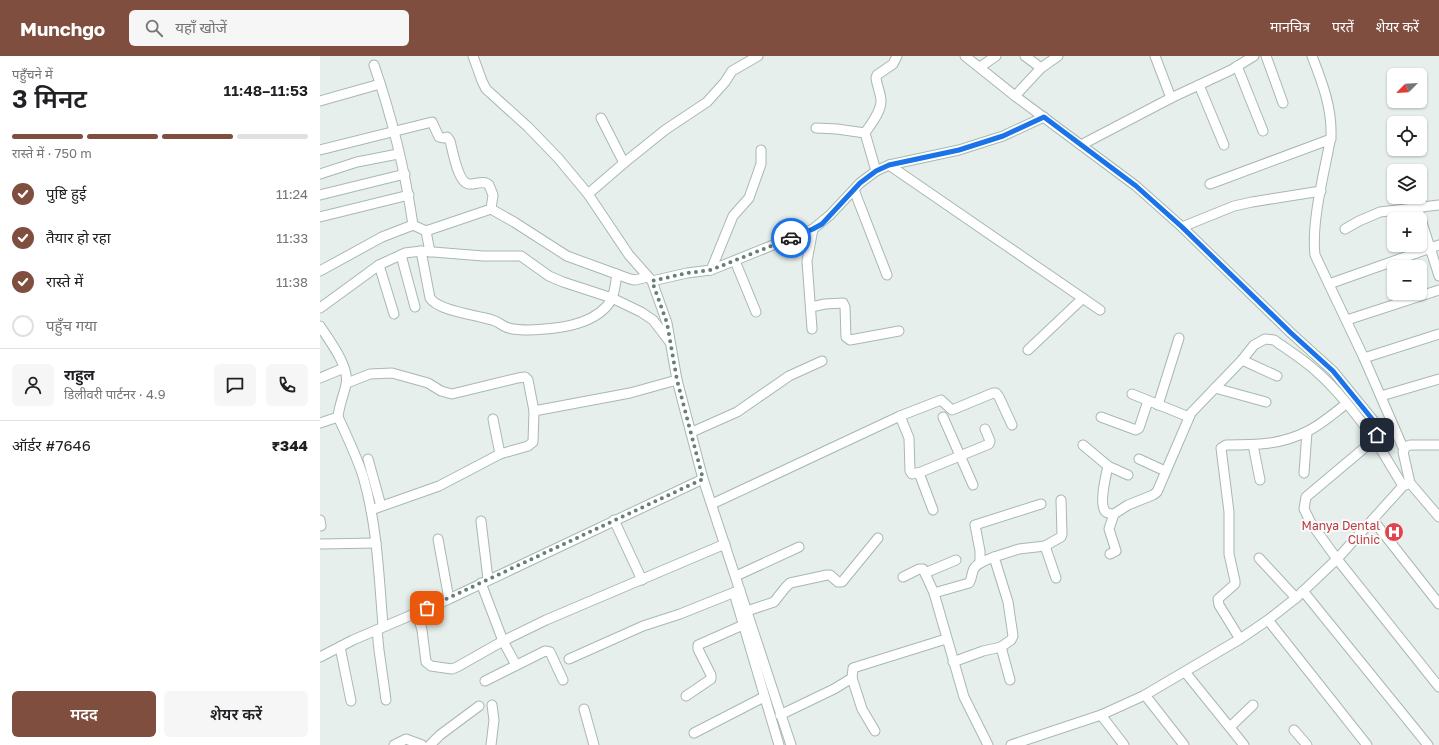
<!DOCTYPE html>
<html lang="hi">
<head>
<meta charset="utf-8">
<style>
	:root { --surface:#fff; --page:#f6f6f6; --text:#202124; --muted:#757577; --line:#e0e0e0; --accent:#7f4e3f }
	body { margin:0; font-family:"Golos Text","Noto Sans Devanagari",sans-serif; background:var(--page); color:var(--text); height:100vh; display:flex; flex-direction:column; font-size:15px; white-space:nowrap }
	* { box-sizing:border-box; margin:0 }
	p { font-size:13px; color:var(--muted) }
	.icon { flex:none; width:22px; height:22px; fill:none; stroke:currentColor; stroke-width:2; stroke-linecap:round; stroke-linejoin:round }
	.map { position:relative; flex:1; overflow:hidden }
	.panel { display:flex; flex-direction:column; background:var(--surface); width:320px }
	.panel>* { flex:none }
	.needle { width:26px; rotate:246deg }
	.tools { position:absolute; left:1067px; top:12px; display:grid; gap:8px }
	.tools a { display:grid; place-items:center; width:40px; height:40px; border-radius:6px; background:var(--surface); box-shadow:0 1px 3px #0004; font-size:20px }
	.pin { position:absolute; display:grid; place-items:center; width:34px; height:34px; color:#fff; margin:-17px; border-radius:8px; box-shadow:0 2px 6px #0006 }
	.courier { position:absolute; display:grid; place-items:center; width:40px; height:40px; margin:-20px; border:3px solid #1a73e8; border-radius:50%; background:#fff; color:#222; box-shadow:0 1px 5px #0007 }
	.head em { font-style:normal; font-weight:600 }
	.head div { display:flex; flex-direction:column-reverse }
	.head { display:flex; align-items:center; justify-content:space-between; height:68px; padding:0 12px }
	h1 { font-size:26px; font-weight:600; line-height:30px }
	.bar { display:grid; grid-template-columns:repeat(4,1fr); gap:6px 4px; align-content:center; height:48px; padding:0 12px }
	.bar i { height:5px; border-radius:3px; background:var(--line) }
	.bar .active { background:var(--accent) }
	.bar p { grid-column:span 4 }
	.line { display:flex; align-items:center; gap:10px; padding:0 12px; border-top:1px solid var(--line) }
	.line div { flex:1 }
	.round { display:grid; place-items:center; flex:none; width:42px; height:42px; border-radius:6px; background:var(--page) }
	ol { padding:0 12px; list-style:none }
	li { display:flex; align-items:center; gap:12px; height:44px }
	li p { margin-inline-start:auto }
	li .icon { padding:4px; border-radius:50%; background:var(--accent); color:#fff; stroke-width:4 }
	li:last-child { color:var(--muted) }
	li i { width:22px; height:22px; border:2px solid var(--line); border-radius:50% }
	.button { display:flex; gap:8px; margin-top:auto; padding:8px 12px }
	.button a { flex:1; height:46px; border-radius:6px; background:var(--accent); color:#fff; font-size:16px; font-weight:600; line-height:46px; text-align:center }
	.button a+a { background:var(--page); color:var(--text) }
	header { display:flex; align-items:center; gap:24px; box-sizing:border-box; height:56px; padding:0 20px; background:var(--accent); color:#fff }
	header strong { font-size:19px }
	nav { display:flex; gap:22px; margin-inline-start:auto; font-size:14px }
	.search { width:280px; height:36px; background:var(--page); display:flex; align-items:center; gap:10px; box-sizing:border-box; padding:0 14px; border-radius:6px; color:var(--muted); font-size:15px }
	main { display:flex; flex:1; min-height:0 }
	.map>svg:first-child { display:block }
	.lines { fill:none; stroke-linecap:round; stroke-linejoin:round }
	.minor-casing { stroke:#a8b8b2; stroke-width:11 }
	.minor { stroke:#fff; stroke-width:9 }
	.done { stroke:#687f78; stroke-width:4; stroke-dasharray:0 7.2 }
	.route { stroke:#1a73e8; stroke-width:5 }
	.labels { text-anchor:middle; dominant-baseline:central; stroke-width:4; stroke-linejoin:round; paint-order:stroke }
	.health-label { font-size:12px; fill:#be3a42; stroke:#f7fbf9; text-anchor:end }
</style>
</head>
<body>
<header>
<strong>Munchgo</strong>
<div class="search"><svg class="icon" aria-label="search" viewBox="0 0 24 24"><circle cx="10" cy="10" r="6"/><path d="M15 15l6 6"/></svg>यहाँ खोजें</div>
<nav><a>मानचित्र</a><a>परतें</a><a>शेयर करें</a></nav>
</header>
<main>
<section class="panel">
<div class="head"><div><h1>3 मिनट</h1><p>पहुँचने में</p></div><em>11:48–11:53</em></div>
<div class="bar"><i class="active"></i><i class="active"></i><i class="active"></i><i></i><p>रास्ते में · 750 m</p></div>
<ol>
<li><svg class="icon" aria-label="check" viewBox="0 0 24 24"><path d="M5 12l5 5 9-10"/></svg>पुष्टि हुई<p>11:24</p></li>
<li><svg class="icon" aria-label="check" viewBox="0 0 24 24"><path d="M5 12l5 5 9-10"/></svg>तैयार हो रहा<p>11:33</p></li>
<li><svg class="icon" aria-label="check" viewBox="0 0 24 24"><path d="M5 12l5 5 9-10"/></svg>रास्ते में<p>11:38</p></li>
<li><i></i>पहुँच गया</li>
</ol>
<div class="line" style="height:72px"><a class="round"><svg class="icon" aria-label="person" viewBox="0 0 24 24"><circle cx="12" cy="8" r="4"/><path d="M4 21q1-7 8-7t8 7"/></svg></a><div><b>राहुल</b><p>डिलीवरी पार्टनर · 4.9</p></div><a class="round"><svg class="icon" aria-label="chat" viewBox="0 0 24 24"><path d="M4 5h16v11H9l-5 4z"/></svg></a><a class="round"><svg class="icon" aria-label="phone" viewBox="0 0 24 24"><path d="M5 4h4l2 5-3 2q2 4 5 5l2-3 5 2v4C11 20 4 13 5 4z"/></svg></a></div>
<div class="line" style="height:52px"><div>ऑर्डर #7646</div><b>₹344</b></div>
<div class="button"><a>मदद</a><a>शेयर करें</a></div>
</section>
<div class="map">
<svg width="1119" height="689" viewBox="0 0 1119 689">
	<rect width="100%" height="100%" fill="#e6efeb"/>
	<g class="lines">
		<defs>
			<g id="minor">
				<path d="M153,0L162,25L166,33L208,71L238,102L268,138L309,199L332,225L347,267L357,324L383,423L471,689"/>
				<path d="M645,0L695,40L816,130L862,171L971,277L1013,315L1053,364L1056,371L1057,387L1083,430"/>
				<path d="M705,0L721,12"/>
				<path d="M835,0L851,42"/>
				<path d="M946,0L963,47"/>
				<path d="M992,0C1002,26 1012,51 1011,80C1005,114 991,165 995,199L1044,302L1084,394"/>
				<path d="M54,9C72,61 85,115 93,169"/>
				<path d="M917,10L943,75"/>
				<path d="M660,11L676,0"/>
				<path d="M879,29L904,89"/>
				<path d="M695,40L721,12L738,0"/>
				<path d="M0,45L60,28"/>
				<path d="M281,62L304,107"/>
				<path d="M496,72L517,73L545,77L556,115"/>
				<path d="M545,77C551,68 561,56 561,45C561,38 557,30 556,22L557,19L573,8L577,0"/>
				<path d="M761,89L851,42L911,14L934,0"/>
				<path d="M0,94L112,66L119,81L123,82L127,81L130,85C133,95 138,130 151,128C157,128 164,124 169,129L173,139L171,153"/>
				<path d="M569,109L780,254"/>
				<path d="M0,118L37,106L78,98"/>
				<path d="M890,128L1011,83"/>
				<path d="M534,134L567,219"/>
				<path d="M268,138L304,107L345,74L387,46L405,26L412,15L438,0"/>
				<path d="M0,139L85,118"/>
				<path d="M1097,151L1119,220"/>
				<path d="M0,161L89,139"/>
				<path d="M862,171L914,150L932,146L1001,135"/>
				<path d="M1025,173L1039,165L1060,156L1119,149"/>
				<path d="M106,175L110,196"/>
				<path d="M101,195L110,242C117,253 147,258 160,261C165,262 170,263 175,265C180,267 184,271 189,272C195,274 203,274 210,274C236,273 269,270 287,250C295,241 295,228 297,218"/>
				<path d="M81,199L95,251"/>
				<path d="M415,205L436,256"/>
				<path d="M59,209L74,258"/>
				<path d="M391,214L413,160L429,142L441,108V94"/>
				<path d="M0,215L62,181L93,169L106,175L171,153L194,166L247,200L310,223L315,224L328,221"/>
				<path d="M332,225L367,217L391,214L493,173L510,159L540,127L556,115L569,109L639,94L683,80L724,61"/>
				<path d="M1009,228L1119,189"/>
				<path d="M491,251L505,248L523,247L525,251L526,281L530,284L579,275"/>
				<path d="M0,252L59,209L85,197L101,195L163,200H201L229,220L243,226L292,242L321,256L333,264L349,285"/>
				<path d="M1027,264L1119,234"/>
				<path d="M0,270C9,284 30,311 26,328C24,339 19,349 18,361"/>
				<path d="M492,273L487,205L493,173"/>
				<path d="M708,294L763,242"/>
				<path d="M1044,302L1119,278"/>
				<path d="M922,304L957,320"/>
				<path d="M0,322L24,312"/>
				<path d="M27,327L50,318L72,317L108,327L121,335L132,338L198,322L205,321L208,324L214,355L213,386L208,390L180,398L119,430L51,454"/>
				<path d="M895,332L946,346"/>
				<path d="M812,338L869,361"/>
				<path d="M1061,340L1119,323"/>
				<path d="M838,349L859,282"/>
				<path d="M214,355L310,337L357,324"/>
				<path d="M580,360L621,344L632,354L673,337H676L679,341L692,369"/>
				<path d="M623,361L653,429"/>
				<path d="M781,361L816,374L819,372L828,345"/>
				<path d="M173,363L180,398"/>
				<path d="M0,367L18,361C27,380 36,399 43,420C57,468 59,520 63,570"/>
				<path d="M372,376L417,356L469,320L502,305"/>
				<path d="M1055,383L986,441L984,453L991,467L1017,503L1119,631"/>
				<path d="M763,389L788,410C786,419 779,447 785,455C786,457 791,458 794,458"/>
				<path d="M933,389L940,424"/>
				<path d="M1119,389H1090L1085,391L1083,396L1090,427L1119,461"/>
				<path d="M48,403L61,450"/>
				<path d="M819,403L845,415"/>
				<path d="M788,410L808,419"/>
				<path d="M599,417L613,454"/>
				<path d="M984,417L987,376"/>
				<path d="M392,448L580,360L589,382L590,415L592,418L601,416L669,388L670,385L665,373"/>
				<path d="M0,464L1,470"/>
				<path d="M294,464L322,524"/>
				<path d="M1053,464L1119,548"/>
				<path d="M161,465L168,523"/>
				<path d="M118,483L129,543"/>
				<path d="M0,488L56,487"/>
				<path d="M725,490L736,522"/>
				<path d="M790,498L796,495L789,473L794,458L808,449L833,439L837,436L871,357L922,304L934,289L945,283L954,284C968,294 983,303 996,315C1019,335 1038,361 1056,385"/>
				<path d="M939,502L976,542"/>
				<path d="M660,507V495L655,469L721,448"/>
				<path d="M605,517L636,504"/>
				<path d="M416,520L479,491"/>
				<path d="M583,521L599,513H603L614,537L644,641L668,689"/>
				<path d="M161,527L183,585L196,609"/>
				<path d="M983,535L1108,689"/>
				<path d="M414,537L459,689"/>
				<path d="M614,537L649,527C652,523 651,520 653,515C655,507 667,504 674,501"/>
				<path d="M427,555L454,546L465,532L470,527L507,519H510L518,526H522L558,482"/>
				<path d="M97,557L102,574L106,606L111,610L132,613L137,611L183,585L226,564L405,488"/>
				<path d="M948,564L1047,689"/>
				<path d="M57,574L59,594L66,644"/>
				<path d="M920,583L899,549L898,543L915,528V525L909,498V456L901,392L906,389C935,389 961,389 988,375C1002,368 1014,357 1026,348"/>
				<path d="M20,591L31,645"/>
				<path d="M681,591L691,584L693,580L688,546L674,501L699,493L725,490L741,481L742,478L741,444"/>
				<path d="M0,601L33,584L129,543L383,423"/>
				<path d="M249,603L323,570L360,558L420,534"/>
				<path d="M633,606L663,595L681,591L690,624"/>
				<path d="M865,616L924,689"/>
				<path d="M165,625L225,595L230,596L243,624"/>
				<path d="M825,639L864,689"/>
				<path d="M366,640L391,623V619L378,593V589L423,569"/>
				<path d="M264,653L274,689"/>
				<path d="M460,659L514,633L532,622"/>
				<path d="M781,659L804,689"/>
				<path d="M910,671L933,649"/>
				<path d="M974,674L987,689"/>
				<path d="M555,675L542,653L532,622L533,612L626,583"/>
				<path d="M374,677L444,641"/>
				<path d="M74,689L86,683L102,689"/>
				<path d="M110,689L120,679L159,650"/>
				<path d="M171,689L174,664L172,649"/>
				<path d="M691,689L781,659L825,639L920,583L948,564L976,542L1017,503L1083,430L1090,427"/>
			</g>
		</defs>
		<use href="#minor" class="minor-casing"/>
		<use href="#minor" class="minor"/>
	</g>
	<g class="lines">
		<path class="done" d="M107,552L383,423L357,324L347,267L332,225L367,217L391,214L471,182"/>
		<path class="route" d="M471,182L493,173L502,168L540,127L556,115L569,109L639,94L683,80L724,61L816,130L862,171L971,277L1013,315L1053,364L1056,372L1057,379"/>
	</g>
	<defs>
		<symbol id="hospital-disc" viewBox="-11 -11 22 22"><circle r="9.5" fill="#e0444e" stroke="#f7fbf9"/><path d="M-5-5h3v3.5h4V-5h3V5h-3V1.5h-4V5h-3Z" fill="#fff"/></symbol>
	</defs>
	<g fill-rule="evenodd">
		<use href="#hospital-disc" x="1063" y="465" width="22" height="22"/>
	</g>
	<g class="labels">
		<g class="health-label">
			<text x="1060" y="469">Manya Dental<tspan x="1060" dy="14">Clinic</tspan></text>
		</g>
	</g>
</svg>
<div class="tools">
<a><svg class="needle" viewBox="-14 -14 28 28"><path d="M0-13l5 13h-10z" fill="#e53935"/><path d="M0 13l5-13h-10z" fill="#757577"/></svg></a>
<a><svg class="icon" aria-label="locate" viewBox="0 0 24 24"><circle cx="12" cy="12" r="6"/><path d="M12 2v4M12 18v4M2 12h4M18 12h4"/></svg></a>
<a><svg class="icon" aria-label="layers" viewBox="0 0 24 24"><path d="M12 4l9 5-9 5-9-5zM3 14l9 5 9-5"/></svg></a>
<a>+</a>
<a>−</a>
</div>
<div class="pin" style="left:107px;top:552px;background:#ea580c"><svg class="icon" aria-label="bag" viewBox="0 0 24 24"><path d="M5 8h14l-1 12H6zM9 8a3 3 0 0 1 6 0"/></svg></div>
<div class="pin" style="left:1057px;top:379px;background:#1f2937"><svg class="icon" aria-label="home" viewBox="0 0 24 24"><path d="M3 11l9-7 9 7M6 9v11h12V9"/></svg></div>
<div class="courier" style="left:471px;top:182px"><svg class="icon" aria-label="car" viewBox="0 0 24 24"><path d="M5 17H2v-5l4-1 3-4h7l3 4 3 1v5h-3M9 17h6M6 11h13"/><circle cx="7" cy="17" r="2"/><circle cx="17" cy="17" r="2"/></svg></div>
</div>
</main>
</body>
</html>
